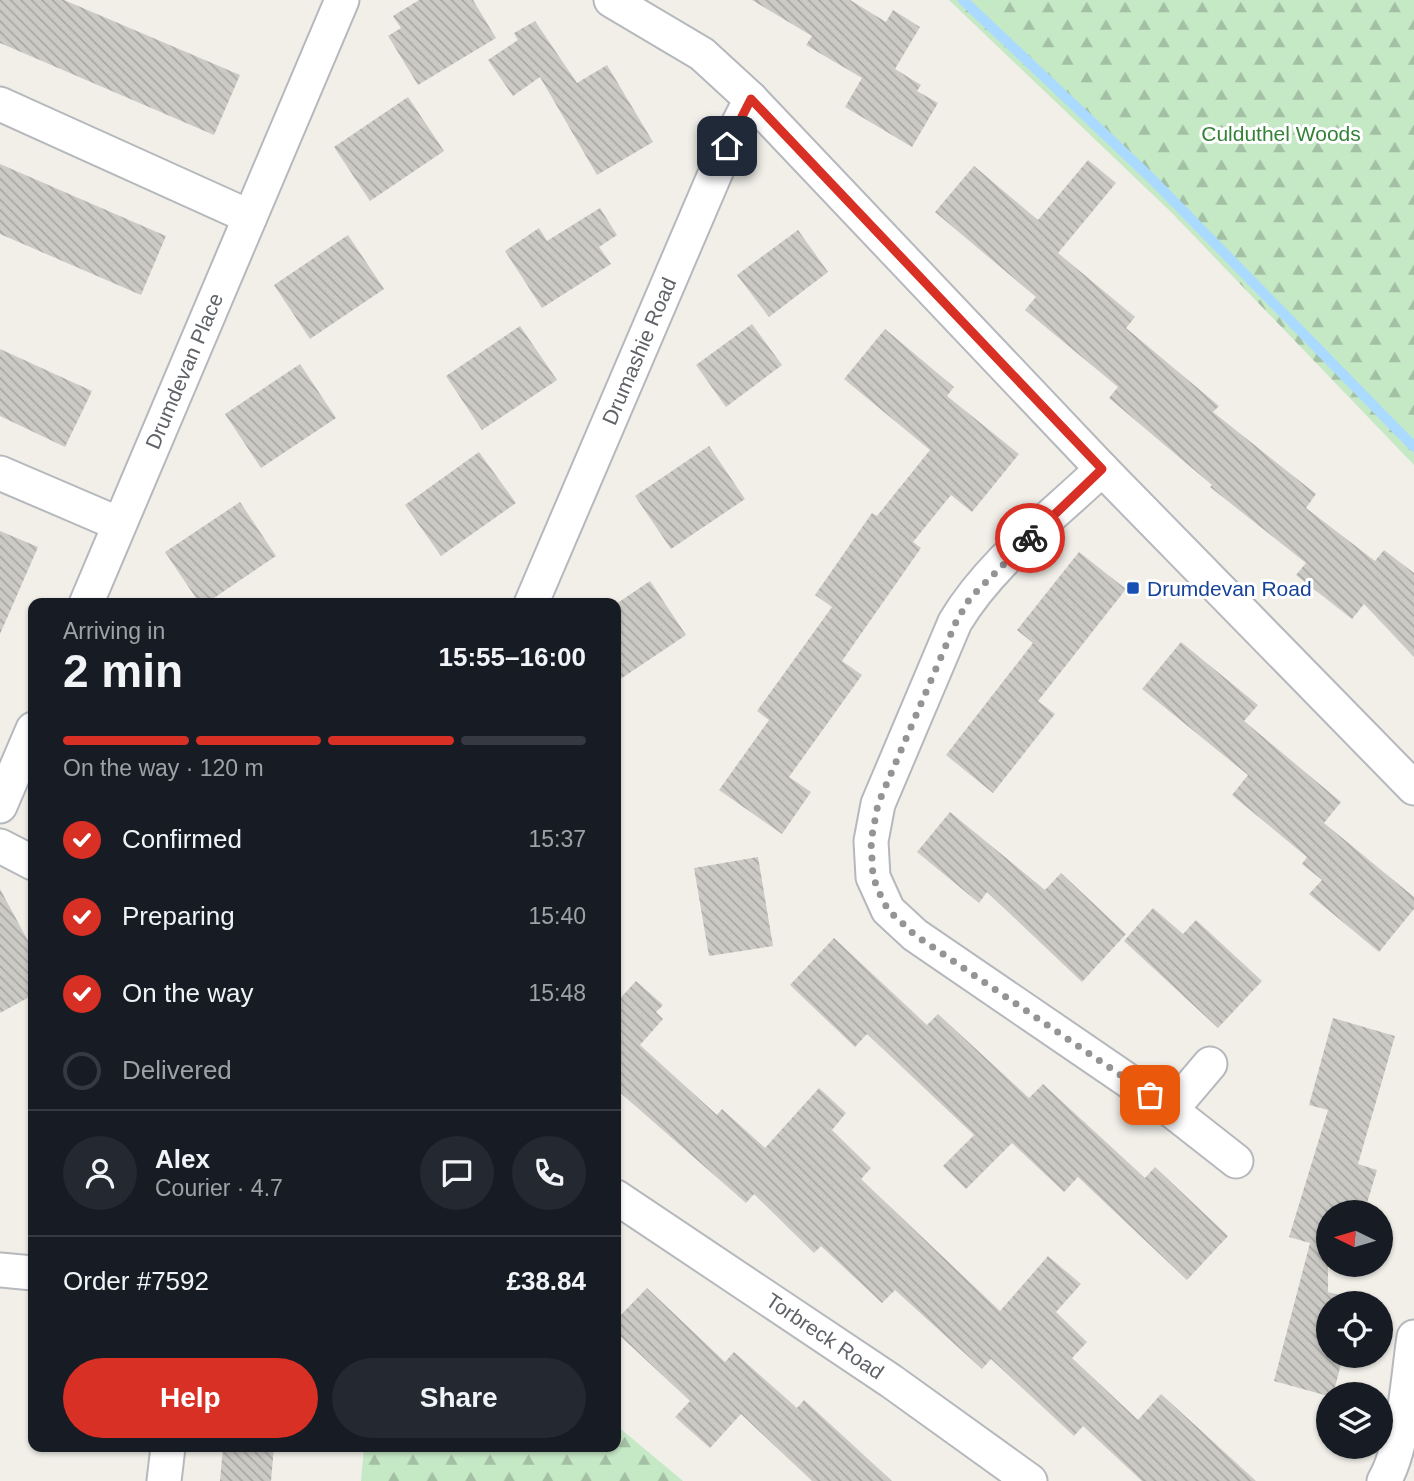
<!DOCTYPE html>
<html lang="en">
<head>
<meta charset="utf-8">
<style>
	:root { --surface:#171b24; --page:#242831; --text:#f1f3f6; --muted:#9ea1a6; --line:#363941; --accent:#d93025 }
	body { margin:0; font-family:Arial,sans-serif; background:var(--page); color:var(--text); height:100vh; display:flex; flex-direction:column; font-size:26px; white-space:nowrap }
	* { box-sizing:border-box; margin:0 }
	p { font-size:23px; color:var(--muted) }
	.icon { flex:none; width:38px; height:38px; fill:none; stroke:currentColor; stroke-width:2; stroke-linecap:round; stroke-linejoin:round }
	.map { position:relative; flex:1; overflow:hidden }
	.sheet { position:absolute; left:28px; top:598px; width:593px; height:854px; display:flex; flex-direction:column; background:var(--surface); border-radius:14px; box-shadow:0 2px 5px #0004 }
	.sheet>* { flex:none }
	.needle { width:46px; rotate:275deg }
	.fabs { position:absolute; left:1316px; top:1200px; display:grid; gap:14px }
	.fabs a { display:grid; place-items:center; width:77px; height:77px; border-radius:50%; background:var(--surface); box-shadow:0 2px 5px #0004; font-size:35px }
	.pin { position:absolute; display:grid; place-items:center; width:60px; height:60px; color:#fff; margin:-30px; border-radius:14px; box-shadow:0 4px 10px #0006 }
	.courier { position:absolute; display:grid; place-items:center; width:70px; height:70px; margin:-35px; border:5px solid #d93025; border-radius:50%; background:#fff; color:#222; box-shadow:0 2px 9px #0007 }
	.overview em { font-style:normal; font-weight:700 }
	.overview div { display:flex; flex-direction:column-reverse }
	.overview { display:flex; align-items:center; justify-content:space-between; height:119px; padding:0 35px }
	h1 { font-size:46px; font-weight:700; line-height:52px }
	.bar { display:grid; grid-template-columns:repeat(4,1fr); gap:10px 7px; align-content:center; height:84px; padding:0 35px }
	.bar i { height:9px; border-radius:5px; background:var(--line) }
	.bar .selected { background:var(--accent) }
	.bar p { grid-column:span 4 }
	.line { display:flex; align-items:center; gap:18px; padding:0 35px; border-top:2px solid var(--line) }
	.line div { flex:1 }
	.round { display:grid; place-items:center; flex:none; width:74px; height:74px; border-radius:37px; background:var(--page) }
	ol { padding:0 35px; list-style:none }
	li { display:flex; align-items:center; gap:21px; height:77px }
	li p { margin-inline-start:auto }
	li .icon { padding:7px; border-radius:50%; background:var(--accent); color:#fff; stroke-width:4 }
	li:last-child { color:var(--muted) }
	li i { width:38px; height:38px; border:4px solid var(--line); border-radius:50% }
	.action { display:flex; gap:14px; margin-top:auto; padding:14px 35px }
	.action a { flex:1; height:80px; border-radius:42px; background:var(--accent); color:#fff; font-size:28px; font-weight:700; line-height:80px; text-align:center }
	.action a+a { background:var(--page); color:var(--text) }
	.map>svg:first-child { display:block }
	.forest { fill:url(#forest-firs) }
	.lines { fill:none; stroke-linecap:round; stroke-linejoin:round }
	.stream { stroke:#aadaff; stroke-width:10 }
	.building { fill:url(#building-back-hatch) }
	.minor-casing { stroke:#b5b8bc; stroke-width:37 }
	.minor { stroke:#fff; stroke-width:33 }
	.done { stroke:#929495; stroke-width:7; stroke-dasharray:0 12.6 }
	.route { stroke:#d93025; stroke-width:9 }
	.transit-dot { fill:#1a4fb4; stroke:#fff; stroke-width:2.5 }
	.labels { text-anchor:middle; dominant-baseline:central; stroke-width:6; stroke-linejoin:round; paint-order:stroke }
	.park-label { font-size:21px; fill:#348238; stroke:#fff }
	.street-label { font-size:21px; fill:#5f6368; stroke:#fff }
	.transit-label { font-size:21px; fill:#164399; stroke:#fff; text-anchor:start }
</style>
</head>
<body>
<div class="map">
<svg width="1414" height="1481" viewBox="0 0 1414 1481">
	<defs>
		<pattern id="forest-firs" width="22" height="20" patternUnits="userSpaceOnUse" patternTransform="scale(1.75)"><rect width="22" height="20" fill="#c5e8c5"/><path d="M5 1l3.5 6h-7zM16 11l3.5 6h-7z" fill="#a3c0a4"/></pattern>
		<pattern id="building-back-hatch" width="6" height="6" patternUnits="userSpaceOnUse" patternTransform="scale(1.75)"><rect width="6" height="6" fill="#cccac5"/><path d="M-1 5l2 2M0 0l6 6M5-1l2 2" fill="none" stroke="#a9a8a4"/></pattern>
	</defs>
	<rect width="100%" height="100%" fill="#f1efe8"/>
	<g class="forest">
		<path d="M949,0H1414V465L1172,213Z"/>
		<path d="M616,1425L683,1481H361L364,1447H616Z"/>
	</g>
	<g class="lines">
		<path class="stream" d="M963,0L1151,178L1414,447"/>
	</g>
	<g class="building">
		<path d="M0,0H64L240,75L214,135L0,43Z"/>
		<path d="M419,0H473L496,38L418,85L388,36L401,28L393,16Z"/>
		<path d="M752,0H850L886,22L893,10L920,27L895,69L921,85L917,91L938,103L912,147L845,107L862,78L806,45L812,36Z"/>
		<path d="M535,21L577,83L607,65L653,142L597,175L540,77L513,96L488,60L518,40L514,33Z"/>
		<path d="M408,97L444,151L370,201L334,147Z"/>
		<path d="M1088,160L1116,183L1058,253L1135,317L1126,328L1219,406L1213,412L1316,494L1306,508L1375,561L1384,550L1414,573V657L1364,604L1352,619L1296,575L1306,563L1210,487L1212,485L1109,398L1118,387L1025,310L1036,297L935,212L974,166L1038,220Z"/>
		<path d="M0,164L166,236L141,295L0,234Z"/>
		<path d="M600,208L617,235L599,247L611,264L542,308L505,251L539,228L547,241Z"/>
		<path d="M798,230L828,272L769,317L737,275Z"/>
		<path d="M348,235L384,289L310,339L274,285Z"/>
		<path d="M752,324L782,365L726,407L696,365Z"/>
		<path d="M520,326L557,380L482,430L446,376Z"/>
		<path d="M885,329L954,387L947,396L1019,454L972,512L951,495L913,542L921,548L842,661L862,675L789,777L811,792L782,834L719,790L769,720L757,711L832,607L815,595L872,513L877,516L930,450L844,379Z"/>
		<path d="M0,349L92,391L65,447L0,416Z"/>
		<path d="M300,364L336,418L261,468L225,414Z"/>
		<path d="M709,446L745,499L671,549L635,496Z"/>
		<path d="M479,452L516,503L441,556L405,505Z"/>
		<path d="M240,502L276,556L205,604H200L165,552Z"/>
		<path d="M0,531L38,547L0,634Z"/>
		<path d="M1079,552L1126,589L1038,701L1055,714L993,793L946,755L1033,643L1017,630Z"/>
		<path d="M650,581L686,635L616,682V604Z"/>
		<path d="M1181,642L1258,705L1244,721L1341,802L1324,823L1414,897V909L1379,952L1309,894L1322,880L1302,864L1307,857L1232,795L1248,775L1142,689Z"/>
		<path d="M950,812L1045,890L1061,873L1126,934L1082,982L987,892L979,903L917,852Z"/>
		<path d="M758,857L773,946L709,956L694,868Z"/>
		<path d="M0,889L33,950V995L0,1013Z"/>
		<path d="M1153,908L1183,934L1196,920L1262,981L1218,1028L1124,941Z"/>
		<path d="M834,938L927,1025L938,1014L1029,1098L1043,1084L1145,1178L1155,1167L1228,1236L1187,1280L1078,1177L1064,1192L1012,1143L966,1189L943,1166L974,1135L867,1034L855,1047L790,985Z"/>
		<path d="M636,981L663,1005L656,1012L663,1019L640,1045L717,1115L722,1109L765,1148L819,1088L846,1113L832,1130L871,1168L861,1179L1000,1311L1048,1256L1081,1284L1056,1312L1087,1342L1072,1358L1138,1420L1161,1394L1256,1481H1142L1083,1426L1074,1436L991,1359L982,1369L895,1290L882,1303L821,1246L814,1253L754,1194L746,1203L616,1089V1003Z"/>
		<path d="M1333,1018L1395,1036L1358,1164L1377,1170L1364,1213H1328V1292L1358,1300L1357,1304H1328V1356H1343L1333,1395L1328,1396L1274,1381L1310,1243L1289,1237L1328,1110L1309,1105Z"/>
		<path d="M647,1288L725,1362L734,1352L797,1408L804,1400L892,1481H812L741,1414L710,1448L675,1417L690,1401L616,1332V1320Z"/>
		<path d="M223,1447H274L271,1481H220Z"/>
	</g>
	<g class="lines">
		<defs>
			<g id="minor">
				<path d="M611,0L702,54L751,99L1102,469L1414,788"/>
				<path d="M0,104L250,217"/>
				<path d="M1102,469C1052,517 991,562 955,622L878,804L871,841L873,877L888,910L915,935L1171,1110L1236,1161"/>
				<path d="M0,473L119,524"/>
				<path d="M86,604L342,0"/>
				<path d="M531,604L727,146L751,99"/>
				<path d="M0,806L33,729"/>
				<path d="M0,846L33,863"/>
				<path d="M1171,1110L1210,1064"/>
				<path d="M616,1197L891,1381L1030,1481"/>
				<path d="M0,1270L33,1273"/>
				<path d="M164,1481L168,1447"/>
				<path d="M1384,1481C1404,1448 1408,1377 1414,1337"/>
			</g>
		</defs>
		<use href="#minor" class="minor-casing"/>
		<use href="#minor" class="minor"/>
	</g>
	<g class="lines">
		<path class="done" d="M1030,538L970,598L956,622L878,804L871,841L873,877L880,894L888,910L915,935L1150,1095"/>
		<path class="route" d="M727,146L751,99L1102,469L1030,538"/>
	</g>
	<rect class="transit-dot" x="1126" y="581" width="14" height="14" rx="3.5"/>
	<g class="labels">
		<g class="park-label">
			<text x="1281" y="133">Culduthel Woods</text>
		</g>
		<g class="street-label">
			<text transform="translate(639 351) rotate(-67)">Drumashie Road</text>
			<text transform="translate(184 371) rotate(-67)">Drumdevan Place</text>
			<text transform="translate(825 1336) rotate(34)">Torbreck Road</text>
		</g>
		<g class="transit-label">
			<text x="1147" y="588">Drumdevan Road</text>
		</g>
	</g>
</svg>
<div class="fabs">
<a><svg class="needle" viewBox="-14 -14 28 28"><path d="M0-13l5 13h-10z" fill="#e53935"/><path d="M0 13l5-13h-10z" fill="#9ea1a6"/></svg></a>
<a><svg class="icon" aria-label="locate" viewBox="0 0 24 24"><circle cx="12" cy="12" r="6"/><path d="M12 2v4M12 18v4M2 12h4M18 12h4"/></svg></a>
<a><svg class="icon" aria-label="layers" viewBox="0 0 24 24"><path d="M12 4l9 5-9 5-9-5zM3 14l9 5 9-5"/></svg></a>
</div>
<div class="pin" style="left:1150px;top:1095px;background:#ea580c"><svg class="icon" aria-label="bag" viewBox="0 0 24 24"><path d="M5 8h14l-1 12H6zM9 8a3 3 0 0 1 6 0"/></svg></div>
<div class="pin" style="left:727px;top:146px;background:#1f2937"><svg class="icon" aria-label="home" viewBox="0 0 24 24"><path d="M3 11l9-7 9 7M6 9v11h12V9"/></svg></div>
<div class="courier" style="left:1030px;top:538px"><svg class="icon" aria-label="bike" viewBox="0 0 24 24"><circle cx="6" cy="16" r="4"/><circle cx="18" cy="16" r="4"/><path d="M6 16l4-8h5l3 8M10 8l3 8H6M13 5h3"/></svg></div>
<section class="sheet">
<div class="overview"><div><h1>2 min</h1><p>Arriving in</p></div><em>15:55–16:00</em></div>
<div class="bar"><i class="selected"></i><i class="selected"></i><i class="selected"></i><i></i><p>On the way · 120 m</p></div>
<ol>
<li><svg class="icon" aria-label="check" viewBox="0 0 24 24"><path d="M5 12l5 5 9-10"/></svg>Confirmed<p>15:37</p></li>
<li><svg class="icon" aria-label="check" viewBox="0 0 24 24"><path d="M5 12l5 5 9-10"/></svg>Preparing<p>15:40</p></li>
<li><svg class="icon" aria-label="check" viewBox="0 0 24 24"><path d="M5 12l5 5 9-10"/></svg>On the way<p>15:48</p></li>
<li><i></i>Delivered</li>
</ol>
<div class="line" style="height:126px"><a class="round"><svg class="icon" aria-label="person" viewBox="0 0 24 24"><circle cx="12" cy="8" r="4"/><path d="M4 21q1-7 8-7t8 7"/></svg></a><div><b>Alex</b><p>Courier · 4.7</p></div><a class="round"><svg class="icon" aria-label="chat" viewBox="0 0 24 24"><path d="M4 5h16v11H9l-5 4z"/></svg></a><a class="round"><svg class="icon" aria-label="phone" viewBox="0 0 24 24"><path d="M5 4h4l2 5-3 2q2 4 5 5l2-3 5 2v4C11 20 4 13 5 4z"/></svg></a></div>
<div class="line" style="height:91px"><div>Order #7592</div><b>£38.84</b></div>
<div class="action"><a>Help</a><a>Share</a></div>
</section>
</div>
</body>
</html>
